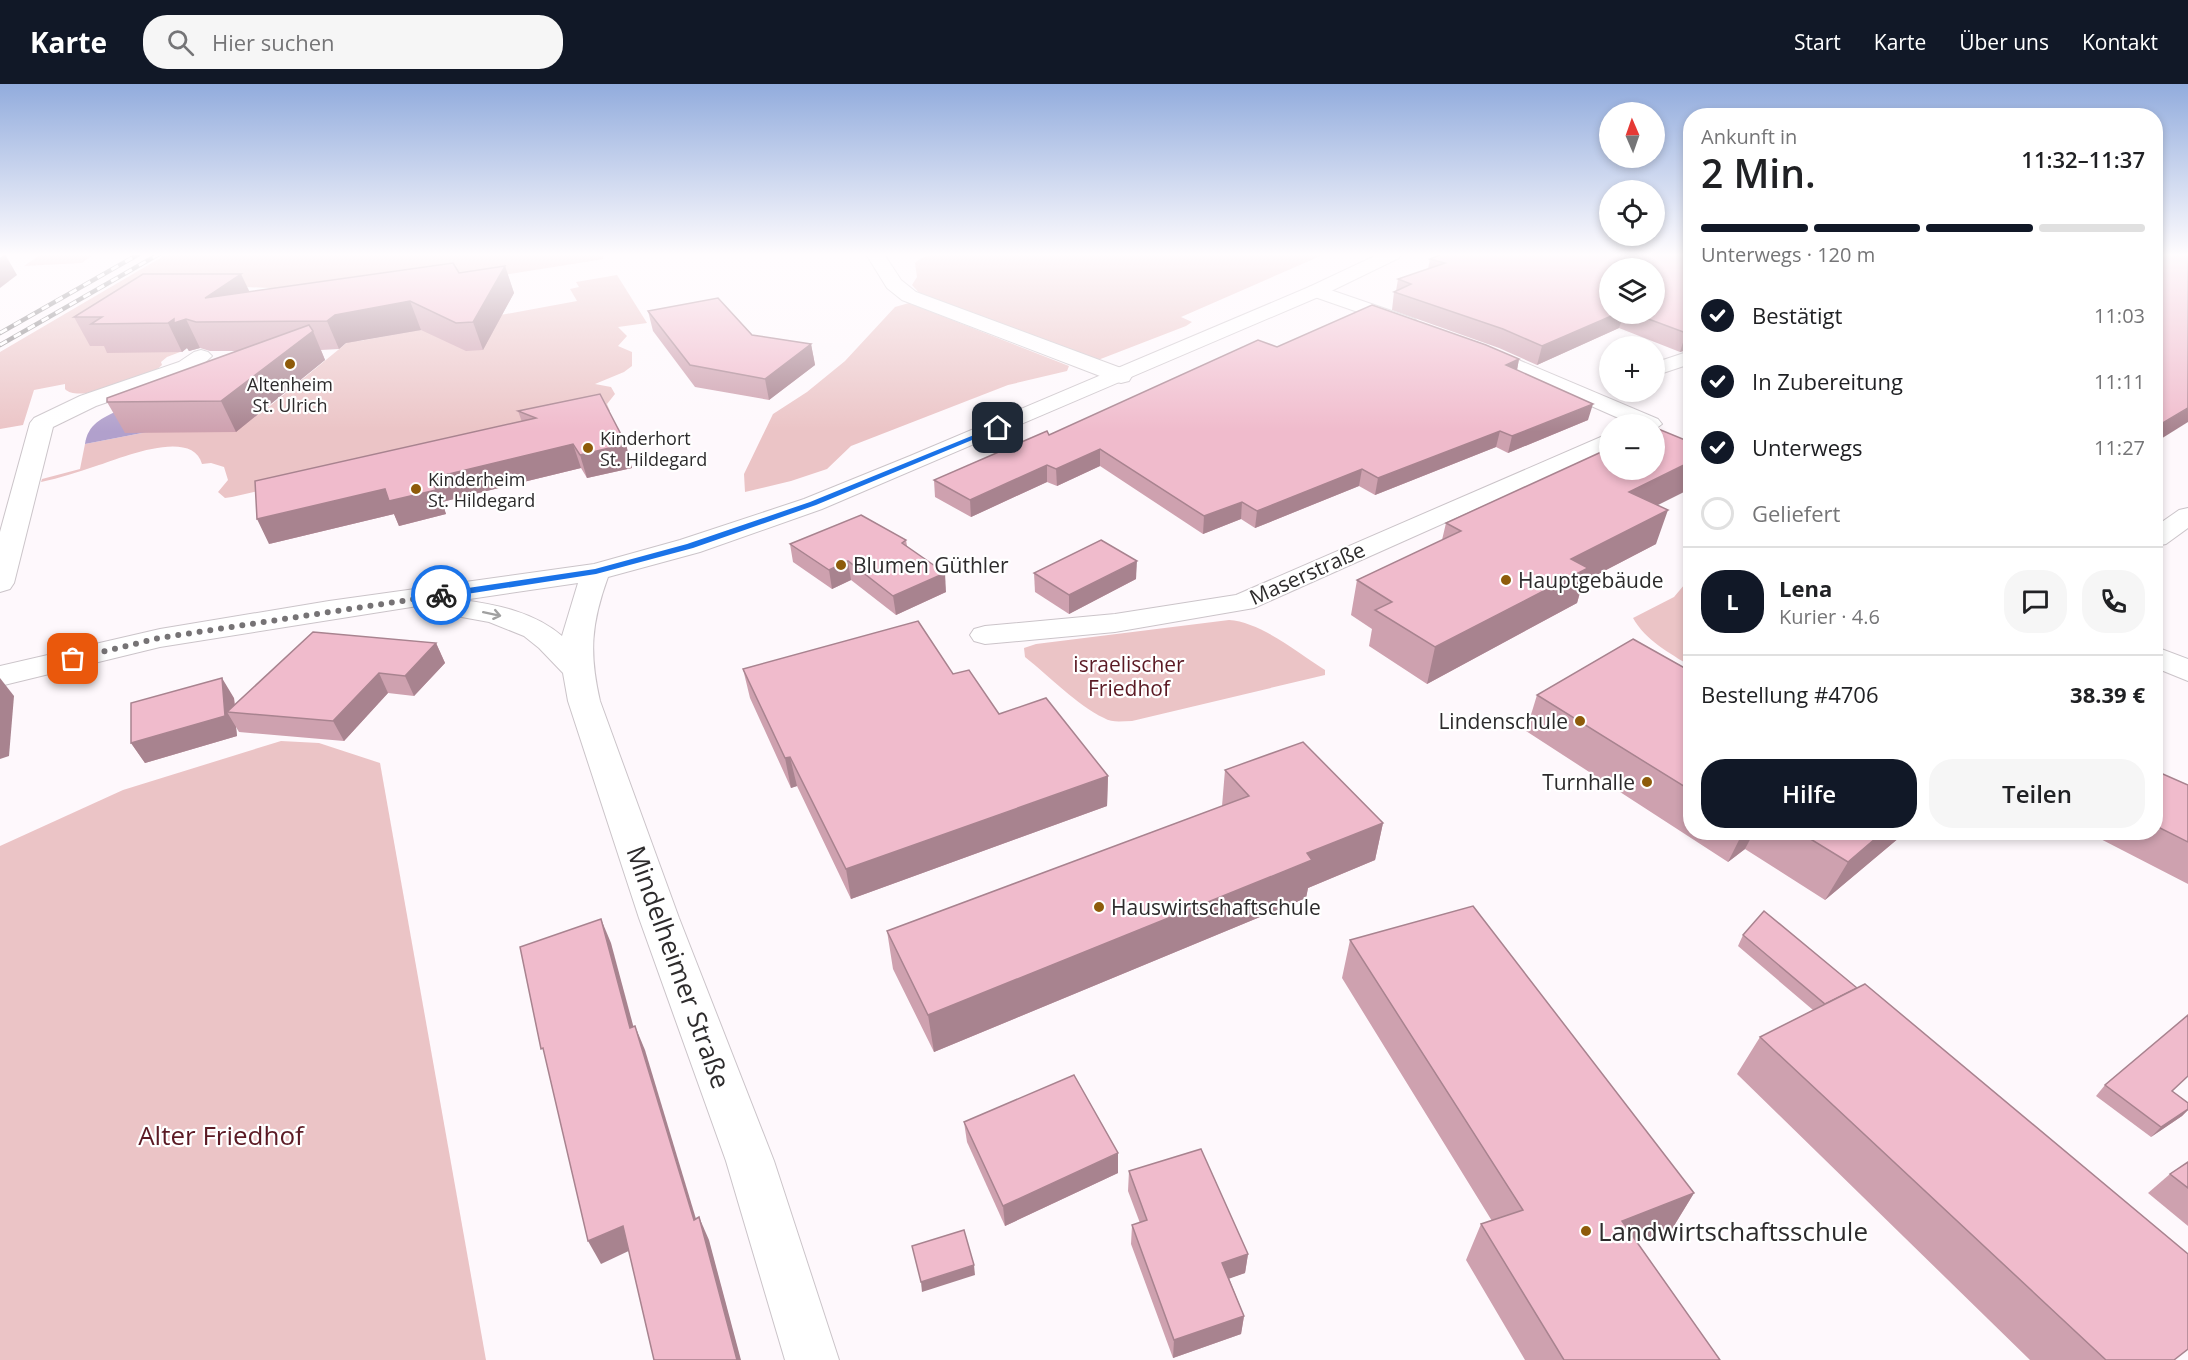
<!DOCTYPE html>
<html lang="de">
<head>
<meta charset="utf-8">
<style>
	:root { --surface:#fff; --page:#f6f6f6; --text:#202124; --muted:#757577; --line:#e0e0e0; --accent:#111827 }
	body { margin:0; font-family:"Open Sans",sans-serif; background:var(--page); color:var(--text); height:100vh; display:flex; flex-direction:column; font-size:22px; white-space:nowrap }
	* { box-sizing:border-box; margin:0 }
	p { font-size:20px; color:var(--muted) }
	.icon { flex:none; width:33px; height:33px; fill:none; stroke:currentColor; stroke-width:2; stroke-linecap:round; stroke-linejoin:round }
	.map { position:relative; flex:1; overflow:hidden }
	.drawer { position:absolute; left:1683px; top:24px; width:480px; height:732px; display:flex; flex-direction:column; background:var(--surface); border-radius:24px; box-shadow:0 3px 9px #0003 }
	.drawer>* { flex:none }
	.needle { width:39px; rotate:358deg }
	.controls { position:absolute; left:1599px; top:18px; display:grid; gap:12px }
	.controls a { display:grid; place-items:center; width:66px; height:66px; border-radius:50%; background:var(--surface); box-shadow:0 3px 9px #0003; font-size:30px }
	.pin { position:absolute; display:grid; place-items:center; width:51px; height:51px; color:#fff; margin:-26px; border-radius:12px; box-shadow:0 3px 9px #0006 }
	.courier { position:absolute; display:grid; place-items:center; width:60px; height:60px; margin:-30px; border:4px solid #1a73e8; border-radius:50%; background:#fff; color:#222; box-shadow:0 2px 8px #0007 }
	.overview em { font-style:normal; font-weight:600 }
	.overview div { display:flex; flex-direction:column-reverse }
	.overview { display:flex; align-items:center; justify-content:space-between; height:102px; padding:0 18px }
	h1 { font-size:39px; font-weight:600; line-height:45px }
	.bar { display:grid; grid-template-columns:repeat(4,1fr); gap:9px 6px; align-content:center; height:72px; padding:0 18px }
	.bar i { height:8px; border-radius:4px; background:var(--line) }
	.bar .on { background:var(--accent) }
	.bar p { grid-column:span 4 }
	.line { display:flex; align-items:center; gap:15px; padding:0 18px; border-top:2px solid var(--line) }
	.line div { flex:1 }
	.round { display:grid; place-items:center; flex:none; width:63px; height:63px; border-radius:24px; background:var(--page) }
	ol { padding:0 18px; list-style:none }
	li { display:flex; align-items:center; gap:18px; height:66px }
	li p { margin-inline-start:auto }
	li .icon { padding:6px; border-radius:50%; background:var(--accent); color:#fff; stroke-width:4 }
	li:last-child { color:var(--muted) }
	li i { width:33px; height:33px; border:3px solid var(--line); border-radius:50% }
	.primary-button { display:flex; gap:12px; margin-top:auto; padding:12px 18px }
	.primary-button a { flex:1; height:69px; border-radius:24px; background:var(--accent); color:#fff; font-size:24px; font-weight:600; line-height:69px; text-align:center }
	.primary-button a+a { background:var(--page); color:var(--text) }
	header { display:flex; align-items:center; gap:36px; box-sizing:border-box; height:84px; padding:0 30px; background:var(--accent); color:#fff }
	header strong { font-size:28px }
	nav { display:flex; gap:33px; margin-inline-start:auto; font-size:21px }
	.search { width:420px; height:54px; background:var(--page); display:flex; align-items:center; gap:15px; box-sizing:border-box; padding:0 21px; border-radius:24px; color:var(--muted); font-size:22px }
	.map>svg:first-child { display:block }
	.green { fill:#ebc4c6 }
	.water { fill:#b1a0cc }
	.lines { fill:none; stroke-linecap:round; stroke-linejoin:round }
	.street-casing { stroke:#cbc4c9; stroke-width:2 }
	.secondary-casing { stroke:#cbc4c9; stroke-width:2 }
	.street { fill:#fff; fill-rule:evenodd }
	.secondary { fill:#fff; fill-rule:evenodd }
	.rail-casing { stroke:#7b787a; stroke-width:4.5 }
	.rail { stroke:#fff; stroke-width:3; stroke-dasharray:8; stroke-linecap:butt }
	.wall { fill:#cea1af; fill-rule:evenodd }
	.shaded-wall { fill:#a8838f }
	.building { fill:#f0bbcc; stroke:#a8838f; stroke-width:1.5 }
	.oneway { stroke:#a0a0a0 }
	.route { fill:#1a73e8 }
	.done { stroke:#767375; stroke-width:6; stroke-dasharray:0 10.8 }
	.poi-dot { fill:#8e5b0a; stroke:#fff; stroke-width:2 }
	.labels { text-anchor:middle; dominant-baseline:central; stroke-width:4.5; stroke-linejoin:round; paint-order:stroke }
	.far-poi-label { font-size:18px; fill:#2d2b2c; stroke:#fff; text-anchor:start }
	.poi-label { font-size:21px; fill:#2d2b2c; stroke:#fff; text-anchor:start }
	.street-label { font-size:21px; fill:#2d2b2c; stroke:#fff }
	.park-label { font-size:21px; fill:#5b1a24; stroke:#fff }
	.near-street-label { font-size:26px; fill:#2d2b2c; stroke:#fff }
	.near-park-label { font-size:26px; fill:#5b1a24; stroke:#fff }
	.near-poi-label { font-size:26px; fill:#2d2b2c; stroke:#fff; text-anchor:start }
</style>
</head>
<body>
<header>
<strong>Karte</strong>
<div class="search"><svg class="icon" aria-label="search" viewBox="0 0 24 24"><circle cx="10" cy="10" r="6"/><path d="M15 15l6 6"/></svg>Hier suchen</div>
<nav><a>Start</a><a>Karte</a><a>Über uns</a><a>Kontakt</a></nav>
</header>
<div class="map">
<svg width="2188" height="1276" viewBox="0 0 2188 1276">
	<rect width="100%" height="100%" fill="#fef8fc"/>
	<g class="green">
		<path d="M41,170H94L82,179L24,182Z"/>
		<path d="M167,170H601L604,175L415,205L310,211L270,204L225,202L117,262L180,268L167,273L161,278L162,281L154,288C135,294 79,320 65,305V300L34,306L23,341L0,345V268Z"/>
		<path d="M928,170H1325L1181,233L1192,238L1186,242L1098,276L922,212L912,201L917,193L915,179L921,174L929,172Z"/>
		<path d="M617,191L647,239L618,243L627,252L618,262L632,268V282L624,288L595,300L611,303L615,310L607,320L610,327L232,413L225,414L218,408L228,396L224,383L211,379L202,380C192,343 119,375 96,382C78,388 60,394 41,398L42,395L80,385L85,360L173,343L220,344L265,326L355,252L359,257L577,217L570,205L579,203L576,198Z"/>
		<path d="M909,219L1069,282L1067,287L1008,301L851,362L827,385L791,397L745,408L744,390L773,330L807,308L845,277L895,223Z"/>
		<path d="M1690,494V582C1670,569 1645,556 1633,534L1674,513Z"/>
		<path d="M1229,536C1261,538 1298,569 1325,586V591L1132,637C1122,637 1112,639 1104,634C1077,621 1049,592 1025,573L1024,564L1036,560Z"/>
		<path d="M281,657L319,659L380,679L486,1276H0V762L123,706Z"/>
	</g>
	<path class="water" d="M119,326L173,343L85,360C88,340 102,334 119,326Z"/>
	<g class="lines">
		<defs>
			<g id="street">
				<path d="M866,170H884L901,196L916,208L1129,287L1132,292L1129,297L1121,299L1113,297L902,216L887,204Z"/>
				<path d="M1316,201L1415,235L1418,239L1415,243H1401L1309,211L1307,207L1309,203Z"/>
				<path d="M1476,258L1658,335L1662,340L1654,346V340H1632L1469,268L1466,264L1469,260Z"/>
				<path d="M201,266L208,268L212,272L195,288L96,322L53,343L14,499L10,505L0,508V448L30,339L34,334L80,312L179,278L194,268Z"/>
				<path d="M1690,267V280L1654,292V279Z"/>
				<path d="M1610,349V365L1254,524L1115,548L985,560L974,557L970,551L974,545L985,542L1115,530L1236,511Z"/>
				<path d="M2188,424V444L2166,460L2156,462V442L2179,426Z"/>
				<path d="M2156,563L2188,575V597L2156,584Z"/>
			</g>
			<path id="secondary" d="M1379,170H1402L1399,174L1323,211L822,425L700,468L608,493C591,540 589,569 600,617L679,834L774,1077L839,1276H785L726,1077L639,834L568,617L563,589L539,564L524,552L489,538L429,527L424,521L160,563L0,602V582L160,545L329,517L594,480L680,456L804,415L910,372L1309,203ZM578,499L562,552C534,528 498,521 463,516Z"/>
		</defs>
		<use href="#street" class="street-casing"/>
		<use href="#secondary" class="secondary-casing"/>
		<use href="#street" class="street"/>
		<use href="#secondary" class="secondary"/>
		<defs>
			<g id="rail">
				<path d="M0,249L139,170"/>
				<path d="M0,261L159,170"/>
			</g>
		</defs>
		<use href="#rail" class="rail-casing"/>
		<use href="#rail" class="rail"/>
	</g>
	<g class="wall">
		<path d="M1690,170V265L1680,268L1619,244L1537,281L1499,264L1392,226L1394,208L1396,207L1398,195L1428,185L1430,175ZM1654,184V230H1610Z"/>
		<path d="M505,182L514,209L483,266L466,267L421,246L346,259L339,265L321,266L325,276L236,348L125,349L107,318L239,267H210L200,264L189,267L187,264L182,268L107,269L104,262H90L74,233L249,208L459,189Z"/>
		<path d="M648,227L752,251L811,260L815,281L769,316L695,303L653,247Z"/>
		<path d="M1277,263L1519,275L1517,286L1588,336L1508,369L1496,363L1375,411L1359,402L1255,444L1241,435L1203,450L1100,382L1057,402L1047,398L971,433L935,413L934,396Z"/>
		<path d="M600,310L632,384L587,394L581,384L442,418L446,430L399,442L394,430L269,460L522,338L518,327Z"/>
		<path d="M1658,421L1656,460L1583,498L1577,519L1427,600L1369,562L1372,545L1351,531L1357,496L1442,456L1446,439Z"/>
		<path d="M906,456L907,462L946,508L896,531L851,496L832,505L793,478L790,460Z"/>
		<path d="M1034,489L1136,495L1069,530L1035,508Z"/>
		<path d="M436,559L445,579L414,612L388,609L344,657L239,648L236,643L237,652L145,679L131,659L234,614L235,621Z"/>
		<path d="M743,585L953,590L999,630L1108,692L1107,722L851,815L797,702L791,704L750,614Z"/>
		<path d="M1690,587V748H1906L1825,816L1745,765L1728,778L1526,647L1537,611Z"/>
		<path d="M1225,686L1383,739L1375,776L1308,804L1306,814L934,968L893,885L887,847L1222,722Z"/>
		<path d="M2156,687L2188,701V800L2087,748H2156Z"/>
		<path d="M1764,827L2174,1276H2030L1737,990L1760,953L1813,926L1738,862L1743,851Z"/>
		<path d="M1350,856L1694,1109L1672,1145L1637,1158L1720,1276H1525L1466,1176L1481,1140L1492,1137L1342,894Z"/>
		<path d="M2105,1001L2172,1007L2188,1019V1026L2182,1032L2151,1053L2096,1012Z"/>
		<path d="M964,1038L1118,1089L1005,1142L967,1058Z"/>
		<path d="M2188,1078V1142L2148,1109L2170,1090Z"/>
		<path d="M1129,1087L1248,1170L1245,1189L1229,1194L1244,1232L1241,1250L1173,1274L1131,1160L1132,1141L1140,1139L1128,1107Z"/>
	</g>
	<g class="shaded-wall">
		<path d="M5,170L17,191L0,204V174Z"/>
		<path d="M505,182L514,209L483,266L473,238Z"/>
		<path d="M241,190L254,217L205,214Z"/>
		<path d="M410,217L421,246L346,259L339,265L327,237L335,231Z"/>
		<path d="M1616,230H1624L1619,244L1537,281L1542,262Z"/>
		<path d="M174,235H186L200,264L189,267L187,264L182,268L168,239Z"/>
		<path d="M313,247L325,276L236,348L221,317Z"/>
		<path d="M1690,248V265L1680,268L1686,249Z"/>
		<path d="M811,260L815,281L769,316L765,295Z"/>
		<path d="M1519,275L1516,291L1506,281Z"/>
		<path d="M1593,320L1588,336L1508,369L1512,352Z"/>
		<path d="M2188,324V338L2156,358V343Z"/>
		<path d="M1500,347L1496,363L1375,411L1378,394Z"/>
		<path d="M573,360L581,384L442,418L446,430L399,442L394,430L269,460L257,435Z"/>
		<path d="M626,360L632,384L587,394L580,371Z"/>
		<path d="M1100,365V382L1057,402L1056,385Z"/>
		<path d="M1690,378V405L1618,441L1629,408Z"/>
		<path d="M1047,381V398L971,433L970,416Z"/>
		<path d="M1362,385L1359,402L1255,444L1257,427Z"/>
		<path d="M1242,418L1241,435L1203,450L1204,432Z"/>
		<path d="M1668,426L1656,460L1583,498L1577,519L1427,600L1435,563L1571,475Z"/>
		<path d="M848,477L851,496L832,505L829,486Z"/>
		<path d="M1137,477L1136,495L1069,530V511Z"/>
		<path d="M945,489L946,508L896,531L893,512Z"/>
		<path d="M436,559L445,579L414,612L405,592Z"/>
		<path d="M379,589L388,609L344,657L333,637Z"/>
		<path d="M0,594L14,612L9,672L0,675Z"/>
		<path d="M222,594L234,614L235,628H227L236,643L237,652L145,679L131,659Z"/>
		<path d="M790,673L797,702L791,704L785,674Z"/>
		<path d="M1108,692L1107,722L851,815L846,785Z"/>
		<path d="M1383,739L1375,776L1308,804L1306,814L934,968L928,931L1307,769Z"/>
		<path d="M1743,748H1754L1745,765L1728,778Z"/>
		<path d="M1883,748H1906L1825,816L1848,778Z"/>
		<path d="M601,835L611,859L640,967L630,944Z"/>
		<path d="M635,942L645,966L703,1158L694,1136Z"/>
		<path d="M2188,1025V1026L2182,1032L2151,1053L2161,1043Z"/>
		<path d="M1118,1069V1089L1005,1142L1003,1122Z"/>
		<path d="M1694,1109L1672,1145L1602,1172L1622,1137Z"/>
		<path d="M699,1133L709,1156L741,1276H737Z"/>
		<path d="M623,1142L635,1164L601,1180L588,1157Z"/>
		<path d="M1248,1170L1245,1189L1220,1198L1222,1179Z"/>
		<path d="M974,1181L975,1191L922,1208L921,1198Z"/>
		<path d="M1244,1232L1241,1250L1173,1274L1174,1256Z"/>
	</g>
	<g class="building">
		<path d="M1442,170H1690V248L1686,249L1635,230H1654V184H1610V230H1616L1542,262L1503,245L1394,208L1411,200L1398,195L1445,179L1430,175Z"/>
		<path d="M2156,170H2188V324L2156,343Z"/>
		<path d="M453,179L459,189L505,182L473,238L456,239L410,217L335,231L327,237L196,238L186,235L174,239V235L168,239L91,240L102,233H74L143,190H241L205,214Z"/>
		<path d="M718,214L752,251L811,260L765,295L690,281L648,227Z"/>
		<path d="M1372,221L1486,261L1519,275L1506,281L1593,320L1512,352L1500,347L1378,394L1362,385L1257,427L1242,418L1204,432L1100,365L1056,385L1047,381L970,416L934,396L1047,347L1049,351L1258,256L1277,263Z"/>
		<path d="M309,241L313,247L221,317L107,318V314Z"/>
		<path d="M600,310L626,360L580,371L573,360L432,394L436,406L389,417L385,405L257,435L255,397L536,334L518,327Z"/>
		<path d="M1654,344H1656L1690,358V378L1629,408L1668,426L1571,475L1588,484L1435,563L1375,526L1392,518L1357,496L1461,447L1446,439L1610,364V386H1654Z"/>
		<path d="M861,431L906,456L902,459L945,489L893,512L848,477L829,486L790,460Z"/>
		<path d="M1101,456L1137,477L1069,511L1034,489Z"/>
		<path d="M918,537L953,590L969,586L999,630L1046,614L1108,692L846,785L790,673L785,674L743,585Z"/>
		<path d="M313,548L436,559L405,592L379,589L333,637L227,628Z"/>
		<path d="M1633,555L1690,587V706L1537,611Z"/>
		<path d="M222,594L225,632L131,659V619Z"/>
		<path d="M1303,658L1383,739L1307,769L1312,776L928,931L887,847L1249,712L1225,686Z"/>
		<path d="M2156,687L2188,701V758L2156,742Z"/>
		<path d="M1799,748H1883L1848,778Z"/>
		<path d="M1473,822L1694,1109L1622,1137L1720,1276H1564L1481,1140L1523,1126L1350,856Z"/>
		<path d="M1764,827L1857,904L1825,920L1743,851Z"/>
		<path d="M601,835L630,944L635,942L694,1136L699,1133L737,1276H654L623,1142L588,1157L543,964L541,965L520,863Z"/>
		<path d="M1865,900L2188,1170V1265L2174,1276H2106L1760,953Z"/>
		<path d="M2188,931V992L2172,1007L2188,1019V1025L2161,1043L2105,1001Z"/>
		<path d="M1074,991L1118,1069L1003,1122L964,1038Z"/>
		<path d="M1201,1065L1248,1170L1222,1179L1244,1232L1174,1256L1132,1141L1147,1136L1129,1087Z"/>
		<path d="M2188,1078V1104L2170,1090Z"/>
		<path d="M964,1146L974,1181L921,1198L912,1162Z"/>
	</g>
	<defs><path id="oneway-shaft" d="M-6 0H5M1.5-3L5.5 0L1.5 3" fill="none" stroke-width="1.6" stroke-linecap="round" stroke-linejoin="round" transform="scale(1.5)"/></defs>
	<use class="oneway" href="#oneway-shaft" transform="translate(492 530) rotate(12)"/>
	<linearGradient id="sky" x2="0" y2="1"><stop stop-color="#92acdd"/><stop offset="0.49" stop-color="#fffcfe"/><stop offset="1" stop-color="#fffcfe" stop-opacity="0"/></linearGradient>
	<rect width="2188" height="348" fill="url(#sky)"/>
	<path class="route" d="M996,342L1001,344L816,421L693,464L596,490L441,514L436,511L441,508L595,485L687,460L810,418Z"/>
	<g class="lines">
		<path class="done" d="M73,575L159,554L441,511"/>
	</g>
	<g class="poi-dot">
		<circle cx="290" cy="280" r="6"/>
		<circle cx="588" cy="364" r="6"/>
		<circle cx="416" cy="405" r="6"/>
		<circle cx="841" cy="481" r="6"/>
		<circle cx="1506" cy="496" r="6"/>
		<circle cx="1580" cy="637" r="6"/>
		<circle cx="1647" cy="698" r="6"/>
		<circle cx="1099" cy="823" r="6"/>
		<circle cx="1586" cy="1147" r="6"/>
	</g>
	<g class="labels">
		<g class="far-poi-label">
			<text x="290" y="300" text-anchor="middle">Altenheim<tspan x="290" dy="21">St. Ulrich</tspan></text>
			<text x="600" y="354">Kinderhort<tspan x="600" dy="21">St. Hildegard</tspan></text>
			<text x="428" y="395">Kinderheim<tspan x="428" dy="21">St. Hildegard</tspan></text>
		</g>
		<g class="poi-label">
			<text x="853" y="481">Blumen Güthler</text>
			<text x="1518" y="496">Hauptgebäude</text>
			<text x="1568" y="637" text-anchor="end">Lindenschule</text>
			<text x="1635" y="698" text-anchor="end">Turnhalle</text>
			<text x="1111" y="823">Hauswirtschaftschule</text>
		</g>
		<g class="street-label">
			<text transform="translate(1307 489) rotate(-24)">Maserstraße</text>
		</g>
		<g class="park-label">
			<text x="1129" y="580">israelischer<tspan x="1129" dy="24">Friedhof</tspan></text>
		</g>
		<g class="near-street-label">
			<text transform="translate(679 883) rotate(70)">Mindelheimer Straße</text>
		</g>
		<g class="near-park-label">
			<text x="221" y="1051">Alter Friedhof</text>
		</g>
		<g class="near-poi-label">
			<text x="1598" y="1147">Landwirtschaftsschule</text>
		</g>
	</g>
</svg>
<div class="controls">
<a><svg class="needle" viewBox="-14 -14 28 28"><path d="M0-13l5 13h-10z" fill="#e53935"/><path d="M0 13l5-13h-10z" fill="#757577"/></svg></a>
<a><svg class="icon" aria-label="locate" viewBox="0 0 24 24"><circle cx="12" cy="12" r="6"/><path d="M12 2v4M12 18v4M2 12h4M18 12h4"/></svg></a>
<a><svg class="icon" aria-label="layers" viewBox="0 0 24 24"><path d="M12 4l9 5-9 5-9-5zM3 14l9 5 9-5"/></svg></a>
<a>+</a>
<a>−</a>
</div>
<div class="pin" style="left:73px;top:575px;background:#ea580c"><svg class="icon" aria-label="bag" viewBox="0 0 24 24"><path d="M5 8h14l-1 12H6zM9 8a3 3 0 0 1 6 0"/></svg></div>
<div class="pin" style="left:998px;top:344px;background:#1f2937"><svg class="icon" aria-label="home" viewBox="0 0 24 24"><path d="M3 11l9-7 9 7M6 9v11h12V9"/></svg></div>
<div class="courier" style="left:441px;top:511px"><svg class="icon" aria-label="bike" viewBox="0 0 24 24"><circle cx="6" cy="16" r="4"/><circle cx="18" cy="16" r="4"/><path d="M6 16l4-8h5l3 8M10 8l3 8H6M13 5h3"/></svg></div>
<section class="drawer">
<div class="overview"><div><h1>2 Min.</h1><p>Ankunft in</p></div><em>11:32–11:37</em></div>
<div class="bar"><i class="on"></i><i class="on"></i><i class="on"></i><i></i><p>Unterwegs · 120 m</p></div>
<ol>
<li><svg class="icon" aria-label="check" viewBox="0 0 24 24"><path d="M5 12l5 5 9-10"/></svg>Bestätigt<p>11:03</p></li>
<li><svg class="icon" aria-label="check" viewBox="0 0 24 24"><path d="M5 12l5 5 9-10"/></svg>In Zubereitung<p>11:11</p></li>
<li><svg class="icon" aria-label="check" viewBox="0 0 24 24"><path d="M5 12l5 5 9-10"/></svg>Unterwegs<p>11:27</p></li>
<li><i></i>Geliefert</li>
</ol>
<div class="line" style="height:108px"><b class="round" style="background:var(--accent);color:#fff">L</b><div><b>Lena</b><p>Kurier · 4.6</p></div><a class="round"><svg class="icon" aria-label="chat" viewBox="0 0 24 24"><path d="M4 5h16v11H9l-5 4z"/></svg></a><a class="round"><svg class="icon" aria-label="phone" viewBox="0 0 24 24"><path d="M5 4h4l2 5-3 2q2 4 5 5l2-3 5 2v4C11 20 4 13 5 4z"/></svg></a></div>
<div class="line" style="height:78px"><div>Bestellung #4706</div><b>38.39 €</b></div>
<div class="primary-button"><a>Hilfe</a><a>Teilen</a></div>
</section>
</div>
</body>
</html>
